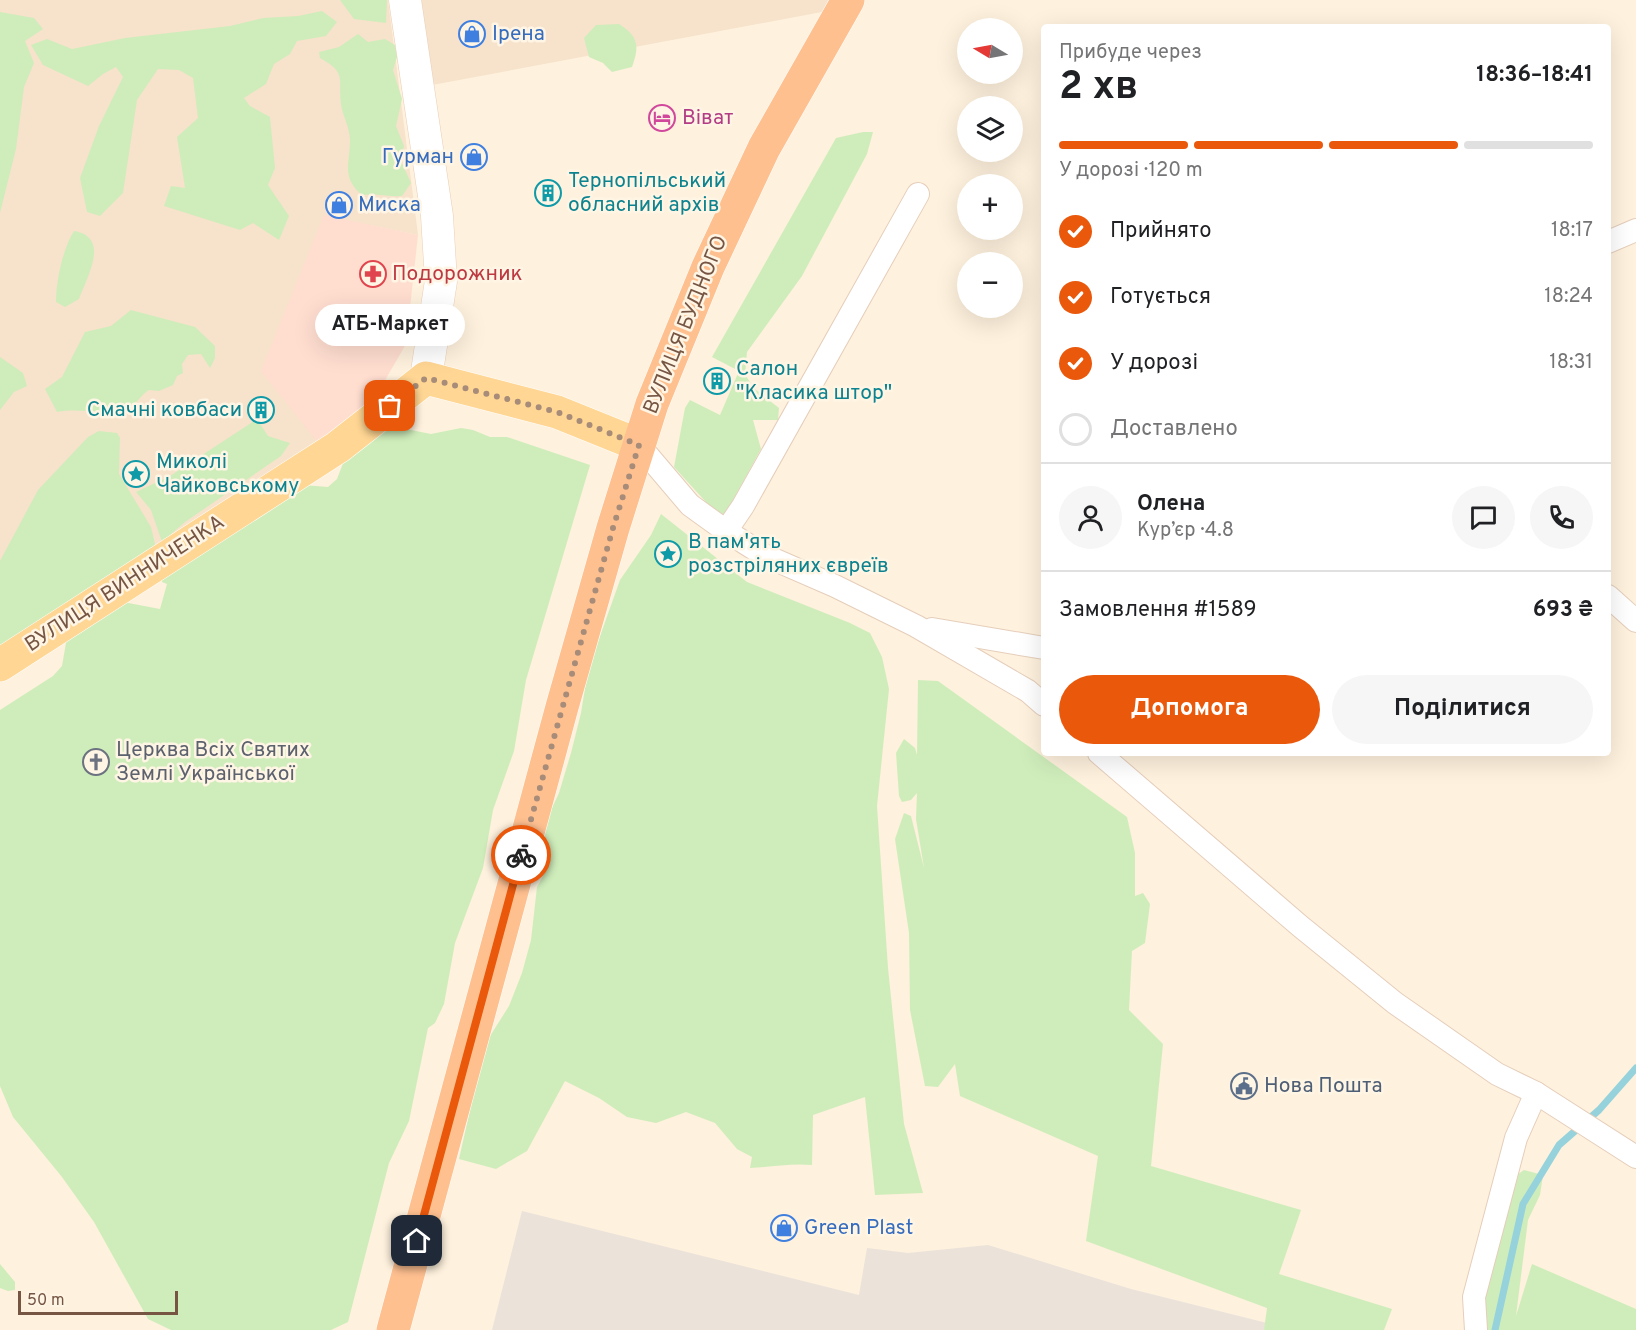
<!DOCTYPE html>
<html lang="uk">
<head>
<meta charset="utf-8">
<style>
	:root { --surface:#fff; --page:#f6f6f6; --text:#202124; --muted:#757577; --line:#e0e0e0; --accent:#ea580c }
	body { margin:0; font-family:Overpass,sans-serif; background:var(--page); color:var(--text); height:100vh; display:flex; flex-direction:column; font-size:22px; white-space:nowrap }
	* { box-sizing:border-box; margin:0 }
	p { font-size:20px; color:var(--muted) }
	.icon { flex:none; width:33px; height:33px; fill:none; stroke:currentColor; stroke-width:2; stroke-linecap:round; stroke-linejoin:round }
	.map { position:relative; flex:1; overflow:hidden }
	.side { position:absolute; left:1041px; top:24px; width:570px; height:732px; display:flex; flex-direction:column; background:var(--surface); border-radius:6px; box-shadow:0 6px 24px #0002 }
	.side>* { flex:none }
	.needle { width:39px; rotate:280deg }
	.buttons { position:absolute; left:957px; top:18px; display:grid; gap:12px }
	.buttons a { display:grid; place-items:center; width:66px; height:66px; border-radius:50%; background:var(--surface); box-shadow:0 6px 24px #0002; font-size:30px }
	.scale { position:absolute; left:18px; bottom:15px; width:160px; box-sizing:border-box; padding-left:6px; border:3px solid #765543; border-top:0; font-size:16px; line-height:21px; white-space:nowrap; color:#765543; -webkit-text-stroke:4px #fff5e5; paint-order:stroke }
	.pin { position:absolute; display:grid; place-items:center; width:51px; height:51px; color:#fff; margin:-26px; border-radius:12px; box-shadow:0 3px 9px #0006 }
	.courier { position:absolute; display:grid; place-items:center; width:60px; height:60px; margin:-30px; border:4px solid #ea580c; border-radius:50%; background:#fff; color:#222; box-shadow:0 2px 8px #0007 }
	.bubble { position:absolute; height:42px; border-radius:21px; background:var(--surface); box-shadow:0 6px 24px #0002; font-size:20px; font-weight:700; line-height:42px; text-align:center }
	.summary em { font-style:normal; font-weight:700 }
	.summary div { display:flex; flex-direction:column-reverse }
	.summary { display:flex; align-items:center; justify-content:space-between; height:102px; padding:0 18px }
	h1 { font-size:39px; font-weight:700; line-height:45px }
	.bar { display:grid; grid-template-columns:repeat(4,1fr); gap:9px 6px; align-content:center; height:72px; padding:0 18px }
	.bar i { height:8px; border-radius:4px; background:var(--line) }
	.bar .current { background:var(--accent) }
	.bar p { grid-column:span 4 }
	.line { display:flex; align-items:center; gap:15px; padding:0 18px; border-top:2px solid var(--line) }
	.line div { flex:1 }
	.round { display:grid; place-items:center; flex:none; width:63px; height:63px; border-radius:32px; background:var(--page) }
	ol { padding:0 18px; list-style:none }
	li { display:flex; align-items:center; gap:18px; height:66px }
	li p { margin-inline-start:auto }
	li .icon { padding:6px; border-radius:50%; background:var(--accent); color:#fff; stroke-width:4 }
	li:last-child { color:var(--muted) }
	li i { width:33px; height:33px; border:3px solid var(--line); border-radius:50% }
	.button { display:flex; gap:12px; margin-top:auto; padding:12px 18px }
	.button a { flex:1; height:69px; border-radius:36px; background:var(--accent); color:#fff; font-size:24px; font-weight:700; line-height:69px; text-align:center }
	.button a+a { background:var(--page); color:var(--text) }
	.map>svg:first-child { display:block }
	.residential { fill:#f7e2cb }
	.commercial { fill:#ffded0 }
	.industrial { fill:#ebe2da }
	.green { fill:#cfedbb }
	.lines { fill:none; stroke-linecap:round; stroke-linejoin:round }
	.stream { stroke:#95d2dc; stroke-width:7 }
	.minor-casing { stroke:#e5cebb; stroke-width:24 }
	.secondary-casing { stroke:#eacfb8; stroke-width:33 }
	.primary-casing { stroke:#fff; stroke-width:34 }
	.trunk-casing { stroke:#fff; stroke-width:34 }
	.minor { stroke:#fff; stroke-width:22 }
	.secondary { stroke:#fff; stroke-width:32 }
	.primary { stroke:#ffd693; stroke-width:33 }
	.trunk { stroke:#ffc090; stroke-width:33 }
	.done { stroke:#a68c79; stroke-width:6; stroke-dasharray:0 10.8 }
	.route { stroke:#ea580c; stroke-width:8 }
	.labels { text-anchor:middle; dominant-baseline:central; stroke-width:5; stroke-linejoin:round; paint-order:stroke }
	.shop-label { font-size:21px; fill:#366cbe; stroke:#fff5e5; text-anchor:start }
	.hotel-label { font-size:21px; fill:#b23c85; stroke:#fff5e5; text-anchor:start }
	.culture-label { font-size:21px; fill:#0d838f; stroke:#fff5e5; text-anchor:start }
	.health-label { font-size:21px; fill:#be3a42; stroke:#fff5e5; text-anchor:start }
	.street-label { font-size:21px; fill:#765543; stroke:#fff5e5 }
	.worship-label { font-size:21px; fill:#5b616d; stroke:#fff5e5; text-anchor:start }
	.service-label { font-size:21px; fill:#4e5e75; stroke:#fff5e5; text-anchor:start }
</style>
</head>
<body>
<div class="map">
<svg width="1636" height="1330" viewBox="0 0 1636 1330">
	<rect width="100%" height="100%" fill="#fef1dd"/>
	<g class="residential">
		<path d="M0,0H388L418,235L324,216L320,445L0,653Z"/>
		<path d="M419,0H835L827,11L432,85Z"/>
	</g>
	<path class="commercial" d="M324,215L418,235L406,344L373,401L320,445L261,371Z"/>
	<path class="industrial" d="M522,1211L859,1295L867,1248L908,1253L988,1245L1131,1289L1267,1323L1264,1330H492Z"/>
	<g class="green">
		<path d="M340,0H387L386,23L354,19Z"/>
		<path d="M322,11L337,22L326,36L297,41L290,54L274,64L266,84L244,98L250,106L270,117L275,168L268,185L289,216L279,240L253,223L240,230L164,206L171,186L185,188L177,137L198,118L193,78L179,70L158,69L137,100L123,193L100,216L87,212L80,178L99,126L123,77L116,67L103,74L88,86L43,65L31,45L47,39L72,49L125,38L230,26L263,18L298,16Z"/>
		<path d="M0,12L34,18L43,29L25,41L34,63L24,87L16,149L0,213Z"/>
		<path d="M619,24C638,36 640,46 632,67L612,72L603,63L589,57L584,38L596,25Z"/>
		<path d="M358,34L368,42L385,39L395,45L397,57L393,70L402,99L396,126L404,146L401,161L411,183L402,196C388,197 377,193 362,195C341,177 350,164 350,140C350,127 342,115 341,104C338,78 347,73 320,58L319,52L339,47Z"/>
		<path d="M863,132H873L867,154L802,276L747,352L745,375L756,390L779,408L778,420H753L761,449L725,515L716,513L674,467L685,408L690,400L720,415L739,371L712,357L836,138Z"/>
		<path d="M74,231C111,237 87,277 79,299L65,307L56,302C56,281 63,248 74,231Z"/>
		<path d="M131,310L195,327L215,346V358L210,368L201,354L188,355L182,364L183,373L177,376L173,385L159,391L149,390C142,394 137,403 131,406C108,417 82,407 57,412L45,389L62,377L85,332L111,326Z"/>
		<path d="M0,357L23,373L27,386L14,392L0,410Z"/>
		<path d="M257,419L268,436L290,443L281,456L185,522L162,542L151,510L136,492L170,476Z"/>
		<path d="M391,426L431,434L461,428L473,430L490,437H507L590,465L526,680L514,751L493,810L483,868L455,943L444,1004L435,1023L428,1028L409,1121L389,1163L348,1322L331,1330H171L148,1319L94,1222L62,1177L13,1117L0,1086V710L53,676L62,666L67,637L123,602L160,609L167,584L162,582V570L290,484L328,487L337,479L347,453Z"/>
		<path d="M99,431L117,433L120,438L119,474L151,527L155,544L144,560L0,646V561L38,490L88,437Z"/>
		<path d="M661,514L747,582L850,623L870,633L882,657L889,689L877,806L888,968L904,1124L923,1193L875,1195L865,1097L813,1115L812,1165C791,1163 771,1167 750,1168L752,1157L737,1149L715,1123L686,1112L656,1123L627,1117L599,1098L565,1081L527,1151L496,1169L459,1159L485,1044L509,1006L522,973L531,940L537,887L548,867L544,825L559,793L571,753L581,713L588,670L620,580L651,535Z"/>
		<path d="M918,680L938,681L1127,817L1135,853V896L1143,893L1150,904L1145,943L1132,951L1129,1010L1163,1044L1151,1166L1301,1210L1279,1274L1392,1309L1384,1330H1264L1267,1308L1086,1241L1098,1156L960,1096L955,1064L938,1087L925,1086L910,1010L909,933L895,839L904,813L911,816L924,868L916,819L917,793L911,800L902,802L899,796L896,753L904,739L915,748L917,755Z"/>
		<path d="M1524,1170L1543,1175L1540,1195L1528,1220L1516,1316L1532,1264L1636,1309V1330H1480L1504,1184Z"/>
		<path d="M0,1264L15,1282V1290L8,1291L0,1288Z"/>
	</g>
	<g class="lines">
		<path class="stream" d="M1495,1330L1523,1204L1559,1145L1599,1110L1636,1068"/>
		<defs>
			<g id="minor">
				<path d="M1608,242L1636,230"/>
				<path d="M639,445L690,505L726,531L764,555L835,586L916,626L1028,691L1044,705"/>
				<path d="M726,531L743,506L918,194"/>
				<path d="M1608,596L1636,621"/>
				<path d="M932,629L1044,648"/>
				<path d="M1099,753L1300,926L1395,1003L1497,1074L1536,1093L1636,1157"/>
				<path d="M1476,1330L1474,1297L1516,1138L1536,1093"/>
			</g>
			<path id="secondary" d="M405,0L437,216L441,281L426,378"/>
			<path id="primary" d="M0,665L338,447L426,378L557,412L639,445"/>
			<path id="trunk" d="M393,1330L562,707L613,528L652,404L708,267L764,148L848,0"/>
		</defs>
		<use href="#minor" class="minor-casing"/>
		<use href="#secondary" class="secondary-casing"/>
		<use href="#primary" class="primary-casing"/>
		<use href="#trunk" class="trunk-casing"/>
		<use href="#minor" class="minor"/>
		<use href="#secondary" class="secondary"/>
		<use href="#primary" class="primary"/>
		<use href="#trunk" class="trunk"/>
	</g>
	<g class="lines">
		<path class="done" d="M390,406L426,378L557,412L639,445L613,528L521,855"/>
		<path class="route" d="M417,1241L521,855"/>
	</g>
	<defs>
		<symbol id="shop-ring" viewBox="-11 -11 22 22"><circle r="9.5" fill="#fff5e5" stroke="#3f7fe0" stroke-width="1.5"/><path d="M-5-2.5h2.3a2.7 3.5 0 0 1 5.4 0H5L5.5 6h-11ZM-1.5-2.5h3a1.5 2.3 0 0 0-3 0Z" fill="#3f7fe0"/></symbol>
		<symbol id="hotel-ring" viewBox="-11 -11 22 22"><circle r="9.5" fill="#fff5e5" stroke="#d1479c" stroke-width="1.5"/><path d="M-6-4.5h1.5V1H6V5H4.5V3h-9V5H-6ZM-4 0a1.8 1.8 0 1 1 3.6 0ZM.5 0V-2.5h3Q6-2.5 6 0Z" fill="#d1479c"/></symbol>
		<symbol id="building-ring" viewBox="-11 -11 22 22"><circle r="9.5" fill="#fff5e5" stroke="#0f9aa8" stroke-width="1.5"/><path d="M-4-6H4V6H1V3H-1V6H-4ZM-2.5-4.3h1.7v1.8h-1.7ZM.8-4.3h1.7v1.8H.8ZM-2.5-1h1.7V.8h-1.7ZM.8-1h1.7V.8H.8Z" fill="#0f9aa8"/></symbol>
		<symbol id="pharmacy-ring" viewBox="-11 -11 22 22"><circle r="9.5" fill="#fff5e5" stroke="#e0444e" stroke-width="1.5"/><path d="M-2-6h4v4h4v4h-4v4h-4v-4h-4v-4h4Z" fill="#e0444e"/></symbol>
		<symbol id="sight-ring" viewBox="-11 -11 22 22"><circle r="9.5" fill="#fff5e5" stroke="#0f9aa8" stroke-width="1.5"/><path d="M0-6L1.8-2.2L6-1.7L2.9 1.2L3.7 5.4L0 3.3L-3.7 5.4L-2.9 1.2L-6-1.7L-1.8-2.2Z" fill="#0f9aa8"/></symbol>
		<symbol id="church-ring" viewBox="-11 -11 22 22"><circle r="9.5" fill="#fff5e5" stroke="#6b7280" stroke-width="1.5"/><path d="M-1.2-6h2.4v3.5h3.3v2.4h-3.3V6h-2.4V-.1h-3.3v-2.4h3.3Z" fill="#6b7280"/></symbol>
		<symbol id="civic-ring" viewBox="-11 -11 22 22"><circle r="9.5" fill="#fff5e5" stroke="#5c6f8a" stroke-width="1.5"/><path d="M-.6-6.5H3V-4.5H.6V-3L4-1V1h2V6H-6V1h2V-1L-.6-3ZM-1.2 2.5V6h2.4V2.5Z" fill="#5c6f8a"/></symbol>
	</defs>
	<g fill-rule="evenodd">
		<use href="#shop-ring" x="457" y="19" width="30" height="30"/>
		<use href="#hotel-ring" x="647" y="103" width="30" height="30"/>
		<use href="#shop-ring" x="459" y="142" width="30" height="30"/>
		<use href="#building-ring" x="533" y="178" width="30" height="30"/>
		<use href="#shop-ring" x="324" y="190" width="30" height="30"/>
		<use href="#pharmacy-ring" x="358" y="259" width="30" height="30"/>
		<use href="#building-ring" x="702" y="366" width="30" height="30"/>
		<use href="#building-ring" x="246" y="395" width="30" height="30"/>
		<use href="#sight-ring" x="121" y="459" width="30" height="30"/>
		<use href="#sight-ring" x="653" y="539" width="30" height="30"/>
		<use href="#church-ring" x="81" y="747" width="30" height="30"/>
		<use href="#civic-ring" x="1229" y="1071" width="30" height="30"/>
		<use href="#shop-ring" x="769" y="1213" width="30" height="30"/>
	</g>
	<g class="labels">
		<g class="shop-label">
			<text x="492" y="34">Ірена</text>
			<text x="454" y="157" text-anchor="end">Гурман</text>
			<text x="358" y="205">Миска</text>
			<text x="804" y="1228">Green Plast</text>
		</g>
		<g class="hotel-label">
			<text x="682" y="118">Віват</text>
		</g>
		<g class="culture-label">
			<text x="568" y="181">Тернопільський<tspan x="568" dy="24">обласний архів</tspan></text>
			<text x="736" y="369">Салон<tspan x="736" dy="24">"Класика штор"</tspan></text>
			<text x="242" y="410" text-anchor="end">Смачні ковбаси</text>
			<text x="156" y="462">Миколі<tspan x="156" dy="24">Чайковському</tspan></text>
			<text x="688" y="542">В пам'ять<tspan x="688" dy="24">розстріляних євреїв</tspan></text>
		</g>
		<g class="health-label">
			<text x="392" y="274">Подорожник</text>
		</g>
		<g class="street-label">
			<text transform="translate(686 325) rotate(-68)">ВУЛИЦЯ БУДНОГО</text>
			<text transform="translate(125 584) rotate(-33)">ВУЛИЦЯ ВИННИЧЕНКА</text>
		</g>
		<g class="worship-label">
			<text x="116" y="750">Церква Всіх Святих<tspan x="116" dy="24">Землі Української</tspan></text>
		</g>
		<g class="service-label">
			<text x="1264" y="1086">Нова Пошта</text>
		</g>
	</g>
</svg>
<div class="buttons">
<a><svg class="needle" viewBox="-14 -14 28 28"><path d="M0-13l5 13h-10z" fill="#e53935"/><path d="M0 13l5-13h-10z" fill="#757577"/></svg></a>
<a><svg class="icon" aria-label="layers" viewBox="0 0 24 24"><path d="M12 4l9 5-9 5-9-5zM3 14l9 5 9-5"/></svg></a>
<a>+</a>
<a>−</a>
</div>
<div class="scale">50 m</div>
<div class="pin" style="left:390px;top:406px;background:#ea580c"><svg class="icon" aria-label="bag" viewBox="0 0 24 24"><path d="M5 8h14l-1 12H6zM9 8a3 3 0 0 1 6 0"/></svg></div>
<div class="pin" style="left:417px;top:1241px;background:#1f2937"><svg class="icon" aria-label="home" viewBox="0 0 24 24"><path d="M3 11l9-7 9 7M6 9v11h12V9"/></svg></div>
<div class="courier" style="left:521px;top:855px"><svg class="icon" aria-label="bike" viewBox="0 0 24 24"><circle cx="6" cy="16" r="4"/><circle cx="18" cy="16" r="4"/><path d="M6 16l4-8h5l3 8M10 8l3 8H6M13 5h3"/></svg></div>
<div class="bubble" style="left:315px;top:304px;width:150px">АТБ-Маркет</div>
<section class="side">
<div class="summary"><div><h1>2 хв</h1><p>Прибуде через</p></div><em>18:36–18:41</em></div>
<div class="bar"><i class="current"></i><i class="current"></i><i class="current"></i><i></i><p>У дорозі · 120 m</p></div>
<ol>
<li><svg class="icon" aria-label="check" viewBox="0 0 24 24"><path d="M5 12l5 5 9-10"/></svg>Прийнято<p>18:17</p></li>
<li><svg class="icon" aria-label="check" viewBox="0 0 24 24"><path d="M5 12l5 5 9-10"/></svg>Готується<p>18:24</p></li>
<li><svg class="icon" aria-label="check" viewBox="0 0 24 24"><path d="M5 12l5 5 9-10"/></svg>У дорозі<p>18:31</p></li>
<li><i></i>Доставлено</li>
</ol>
<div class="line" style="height:108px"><a class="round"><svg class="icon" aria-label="person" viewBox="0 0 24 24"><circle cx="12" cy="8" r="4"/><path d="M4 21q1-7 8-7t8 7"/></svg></a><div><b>Олена</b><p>Кур’єр · 4.8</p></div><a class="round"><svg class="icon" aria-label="chat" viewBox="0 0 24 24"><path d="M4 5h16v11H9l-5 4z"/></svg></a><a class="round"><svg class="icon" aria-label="phone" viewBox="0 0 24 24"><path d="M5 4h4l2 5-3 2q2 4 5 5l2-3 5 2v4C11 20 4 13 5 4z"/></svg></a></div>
<div class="line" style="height:78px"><div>Замовлення #1589</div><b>693 ₴</b></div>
<div class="button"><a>Допомога</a><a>Поділитися</a></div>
</section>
</div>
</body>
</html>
